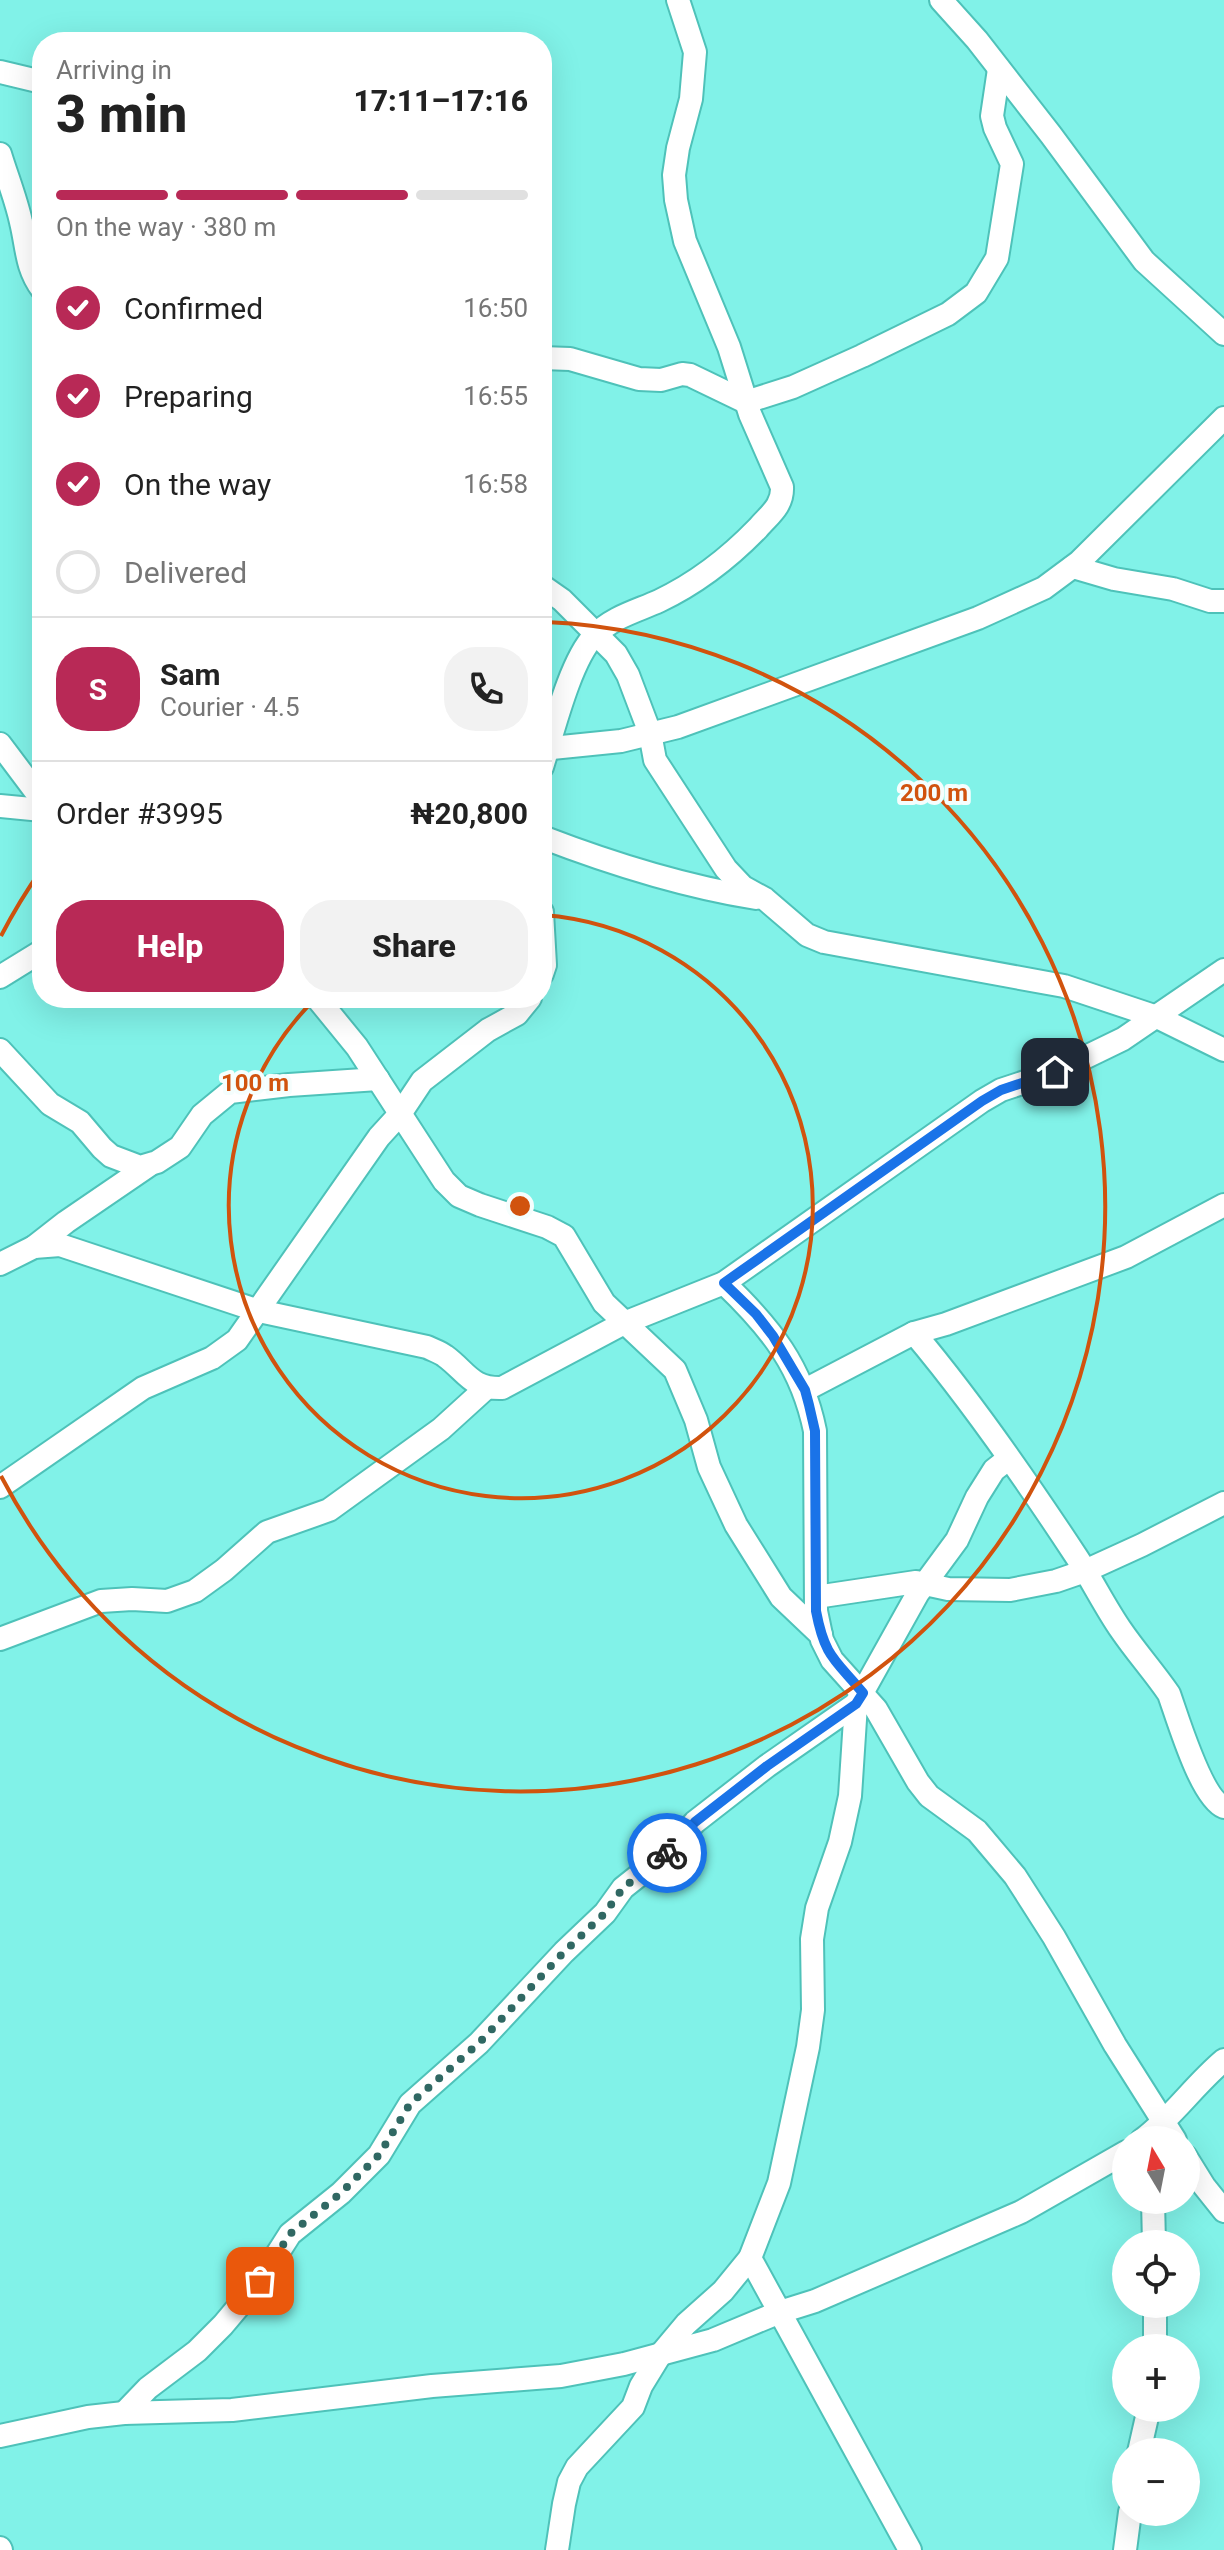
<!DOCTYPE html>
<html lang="en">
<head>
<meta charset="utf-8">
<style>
	:root { --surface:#fff; --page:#f2f2f2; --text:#222; --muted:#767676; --line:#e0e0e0; --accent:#b82956 }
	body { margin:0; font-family:Roboto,sans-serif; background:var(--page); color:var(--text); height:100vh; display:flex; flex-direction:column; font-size:30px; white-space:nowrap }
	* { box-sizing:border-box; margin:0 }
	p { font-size:26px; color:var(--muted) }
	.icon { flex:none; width:44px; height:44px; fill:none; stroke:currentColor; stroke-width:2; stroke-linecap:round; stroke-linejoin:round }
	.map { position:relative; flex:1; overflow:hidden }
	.details { position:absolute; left:32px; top:32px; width:520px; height:976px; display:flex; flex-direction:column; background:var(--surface); border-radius:32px; box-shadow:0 8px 32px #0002 }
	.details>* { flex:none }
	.needle { width:52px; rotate:350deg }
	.tools { position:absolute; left:1112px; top:2126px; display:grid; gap:16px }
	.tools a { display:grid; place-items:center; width:88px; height:88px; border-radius:50%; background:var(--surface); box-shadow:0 8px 32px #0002; font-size:40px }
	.pin { position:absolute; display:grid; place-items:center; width:68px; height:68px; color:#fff; margin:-34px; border-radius:16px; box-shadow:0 4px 12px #0006 }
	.courier { position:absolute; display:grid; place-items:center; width:80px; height:80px; margin:-40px; border:6px solid #1a73e8; border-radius:50%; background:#fff; color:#222; box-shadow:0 2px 10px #0007 }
	.headline em { font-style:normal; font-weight:800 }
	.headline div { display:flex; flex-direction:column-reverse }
	.headline { display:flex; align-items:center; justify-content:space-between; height:136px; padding:0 24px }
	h1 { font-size:52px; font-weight:800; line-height:60px }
	.bar { display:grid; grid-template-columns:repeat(4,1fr); gap:12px 8px; align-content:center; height:96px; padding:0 24px }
	.bar i { height:10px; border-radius:6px; background:var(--line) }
	.bar .current { background:var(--accent) }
	.bar p { grid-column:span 4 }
	.line { display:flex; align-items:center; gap:20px; padding:0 24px; border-top:2px solid var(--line) }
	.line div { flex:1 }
	.round { display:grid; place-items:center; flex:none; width:84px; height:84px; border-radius:32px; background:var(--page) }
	ol { padding:0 24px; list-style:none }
	li { display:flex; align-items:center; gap:24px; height:88px }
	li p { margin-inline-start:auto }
	li .icon { padding:8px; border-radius:50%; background:var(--accent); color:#fff; stroke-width:4 }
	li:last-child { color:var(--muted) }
	li i { width:44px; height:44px; border:4px solid var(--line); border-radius:50% }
	.button { display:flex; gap:16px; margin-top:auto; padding:16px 24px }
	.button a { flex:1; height:92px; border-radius:32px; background:var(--accent); color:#fff; font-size:32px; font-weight:800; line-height:92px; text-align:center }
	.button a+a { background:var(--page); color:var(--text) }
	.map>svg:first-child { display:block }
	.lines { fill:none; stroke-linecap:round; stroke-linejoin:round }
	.minor-casing { stroke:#4ec2b9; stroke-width:26 }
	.minor { stroke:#fff; stroke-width:22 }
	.done { stroke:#306863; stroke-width:8; stroke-dasharray:0 14.4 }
	.route { stroke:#1a73e8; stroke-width:10 }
	.ring { fill:none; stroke:#d1530e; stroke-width:4 }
	.centre { fill:#d1530e; stroke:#f5fefd; stroke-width:4 }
	.ring-label { font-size:24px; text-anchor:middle; font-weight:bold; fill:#d1530e; stroke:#f5fefd; stroke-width:8; stroke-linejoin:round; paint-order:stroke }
</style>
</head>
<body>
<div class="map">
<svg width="1224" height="2550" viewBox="0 0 1224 2550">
	<rect width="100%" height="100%" fill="#81f2e8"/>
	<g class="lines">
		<defs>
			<g id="minor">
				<path d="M941,0L977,40L1051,135L1144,261L1224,334"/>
				<path d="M0,72L42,82"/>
				<path d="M0,154C7,177 16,199 21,222C27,246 26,268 42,289"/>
				<path d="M542,358L570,359L639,379L661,380L682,374L690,375L746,402L793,387L862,356L948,314L976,293L997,258L1012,164L995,128L992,116L999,69"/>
				<path d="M1073,567L1114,579L1173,589L1210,601H1224"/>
				<path d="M542,586L562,600L616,654L628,675L650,733L655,760L726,869L743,887L765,899L807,935L824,942L1064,986L1157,1017L1224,1050"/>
				<path d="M0,744L42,800"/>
				<path d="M542,749L621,741L678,727L978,618L1044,588L1079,562L1224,418"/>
				<path d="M542,767C553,732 570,661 594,636C612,617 637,611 659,601C697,583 729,558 758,528C769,515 783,506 782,487L750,414L729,347L685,241L676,200L674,175L678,148L691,99L695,52L678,0"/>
				<path d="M0,806L42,810"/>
				<path d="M542,837C612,864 682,886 756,898"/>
				<path d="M542,912L545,965L542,974"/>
				<path d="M0,977L42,951"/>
				<path d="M317,998L357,1047L444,1181L459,1196L480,1205L547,1227L564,1236L604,1303L675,1370L696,1420L709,1467L736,1525L781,1597L821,1635"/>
				<path d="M0,1050L50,1104L80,1122L102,1148L111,1156L140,1167L157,1162L180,1147L202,1115L230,1092L289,1085L378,1079"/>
				<path d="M34,1247L66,1222L148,1166"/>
				<path d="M0,1264L34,1247L60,1245L259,1311L427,1347C433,1350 440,1352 445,1356C467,1372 471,1389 502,1388L624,1323L724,1283L982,1101L1001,1090L1055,1072L1123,1039L1224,970"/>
				<path d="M724,1283C771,1328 802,1367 815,1431L816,1611L822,1640L832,1660L876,1709L918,1782L929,1796L977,1831L1015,1876L1054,1937L1115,2045L1175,2140"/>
				<path d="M914,1333C973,1403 1026,1480 1076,1556C1092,1580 1105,1607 1121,1630C1136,1652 1154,1672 1169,1694C1178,1719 1201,1798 1224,1807"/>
				<path d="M805,1390L914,1333L946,1324L1126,1257L1224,1205"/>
				<path d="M0,1487L143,1388L212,1358L237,1340L379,1137L400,1114L422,1081L488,1030L517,1014L530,998"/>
				<path d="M816,1597L916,1582L948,1589L1010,1590L1056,1581L1085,1571L1142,1545L1224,1503"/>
				<path d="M0,1639L101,1601L132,1599L167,1601L195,1591L224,1570L267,1532L329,1510L441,1429L485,1389"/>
				<path d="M1142,2140C1173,2117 1194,2085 1224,2060"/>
				<path d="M1186,2157L1204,2186L1224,2211"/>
				<path d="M1153,2200L1154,2244"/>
				<path d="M750,2258L910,2550"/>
				<path d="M1155,2304V2348"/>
				<path d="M124,2413L148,2388L197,2351L223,2325L260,2281L290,2234L341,2193L379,2155L410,2104L479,2043L564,1952L605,1913L623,1888L667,1853L695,1822L767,1766L856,1704"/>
				<path d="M0,2436L88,2417L124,2413L232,2410L432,2386L561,2376L624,2364L713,2340L780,2312L815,2301L1021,2212L1126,2152"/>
				<path d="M1139,2452L1149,2408"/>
				<path d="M0,2548L1,2550"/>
				<path d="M557,2550L564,2504L569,2482L577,2467L633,2407L641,2386L660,2355L686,2324L723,2291L750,2258L779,2183L808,2047L813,2010L812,1939L817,1908L840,1842L850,1796L856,1704L918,1593L957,1540L977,1497L994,1470L1008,1459"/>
				<path d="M1125,2550L1130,2512"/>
			</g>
		</defs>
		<use href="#minor" class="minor-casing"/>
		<use href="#minor" class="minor"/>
	</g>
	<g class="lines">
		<path class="done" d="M260,2281L290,2234L341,2193L379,2155L410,2104L479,2043L564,1952L605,1913L623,1888L667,1853"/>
		<path class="route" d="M667,1853L695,1822L767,1766L856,1704L863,1693C835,1659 825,1658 816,1611L815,1431L809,1405L805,1390L773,1336L756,1314L724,1283L982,1101L1001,1090L1055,1072"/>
	</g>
	<g class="ring">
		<path d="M543 915A292 292 0 1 1 314 1000"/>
		<path d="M1 936A585 585 0 0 1 41 870M546 622A585 585 0 1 1 1 1476"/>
	</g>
	<circle cx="520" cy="1206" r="12" class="centre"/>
	<g class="ring-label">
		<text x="934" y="801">200 m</text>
		<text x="255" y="1091">100 m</text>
	</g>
</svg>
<div class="tools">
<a><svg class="needle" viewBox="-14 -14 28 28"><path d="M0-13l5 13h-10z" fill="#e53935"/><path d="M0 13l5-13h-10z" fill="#767676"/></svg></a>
<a><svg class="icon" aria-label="locate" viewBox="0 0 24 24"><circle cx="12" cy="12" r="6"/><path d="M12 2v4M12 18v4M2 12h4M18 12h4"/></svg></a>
<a>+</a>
<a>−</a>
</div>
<div class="pin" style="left:260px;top:2281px;background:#ea580c"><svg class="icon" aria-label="bag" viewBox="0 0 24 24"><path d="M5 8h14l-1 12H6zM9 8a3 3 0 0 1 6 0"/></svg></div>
<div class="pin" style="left:1055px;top:1072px;background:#1f2937"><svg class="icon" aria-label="home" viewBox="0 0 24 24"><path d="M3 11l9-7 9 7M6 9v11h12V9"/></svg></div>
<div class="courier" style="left:667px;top:1853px"><svg class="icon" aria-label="bike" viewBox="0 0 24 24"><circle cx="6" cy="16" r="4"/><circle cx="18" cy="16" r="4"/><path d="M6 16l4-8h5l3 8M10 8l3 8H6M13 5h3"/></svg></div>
<section class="details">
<div class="headline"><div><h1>3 min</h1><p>Arriving in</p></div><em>17:11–17:16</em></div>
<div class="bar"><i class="current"></i><i class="current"></i><i class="current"></i><i></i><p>On the way · 380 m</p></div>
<ol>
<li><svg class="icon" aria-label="check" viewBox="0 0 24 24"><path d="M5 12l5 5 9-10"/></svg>Confirmed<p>16:50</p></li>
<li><svg class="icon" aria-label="check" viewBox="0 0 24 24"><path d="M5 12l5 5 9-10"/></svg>Preparing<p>16:55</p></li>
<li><svg class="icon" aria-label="check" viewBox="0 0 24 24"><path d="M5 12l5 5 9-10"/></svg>On the way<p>16:58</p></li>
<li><i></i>Delivered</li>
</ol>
<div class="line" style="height:144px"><b class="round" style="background:var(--accent);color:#fff">S</b><div><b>Sam</b><p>Courier · 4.5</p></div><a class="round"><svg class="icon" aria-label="phone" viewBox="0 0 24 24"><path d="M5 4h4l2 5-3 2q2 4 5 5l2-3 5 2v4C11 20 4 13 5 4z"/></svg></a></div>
<div class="line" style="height:104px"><div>Order #3995</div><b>₦20,800</b></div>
<div class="button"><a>Help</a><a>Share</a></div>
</section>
</div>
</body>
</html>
